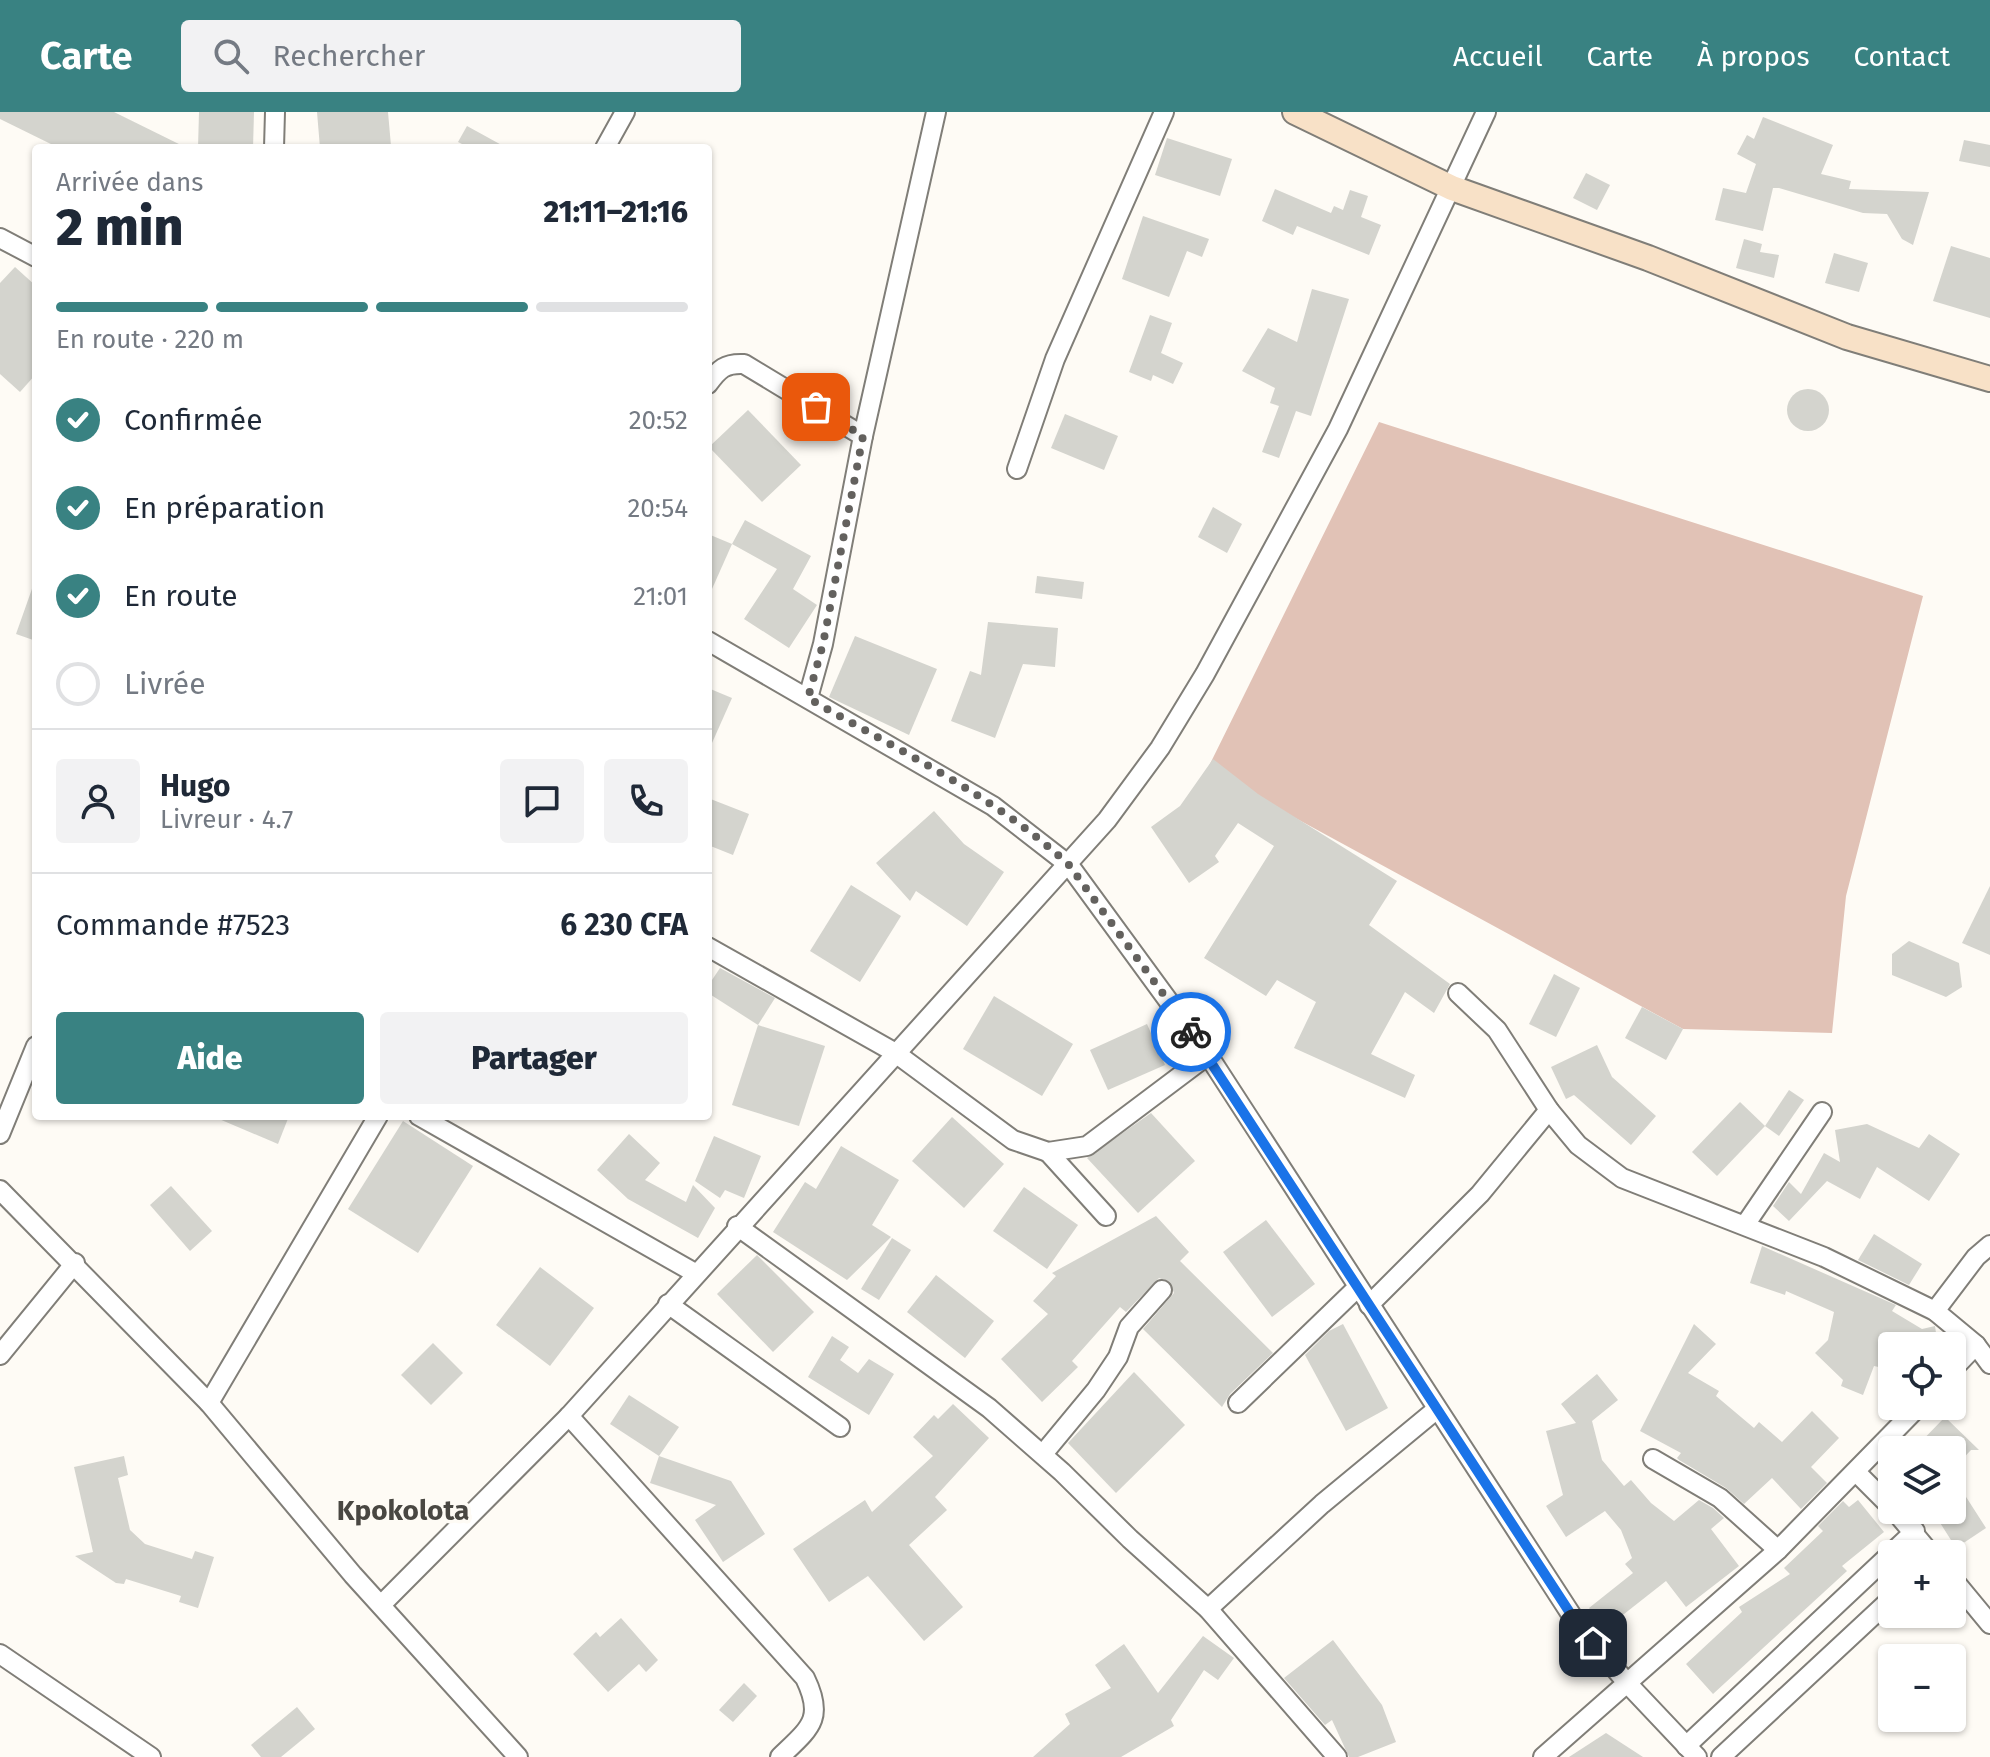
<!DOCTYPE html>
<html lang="fr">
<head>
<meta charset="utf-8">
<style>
	:root { --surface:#fff; --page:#f2f2f3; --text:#1f2937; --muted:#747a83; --line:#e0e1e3; --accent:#398282 }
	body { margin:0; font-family:"Fira Sans",sans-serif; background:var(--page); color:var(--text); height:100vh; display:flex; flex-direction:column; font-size:30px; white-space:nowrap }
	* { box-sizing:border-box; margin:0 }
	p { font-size:26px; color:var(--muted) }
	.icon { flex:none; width:44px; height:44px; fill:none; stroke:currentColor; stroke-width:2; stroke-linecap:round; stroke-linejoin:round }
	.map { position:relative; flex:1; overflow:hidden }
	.side { position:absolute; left:32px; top:32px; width:680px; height:976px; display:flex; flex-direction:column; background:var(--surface); border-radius:8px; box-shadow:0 2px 6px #0004 }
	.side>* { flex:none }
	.fabs { position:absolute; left:1878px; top:1220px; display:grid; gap:16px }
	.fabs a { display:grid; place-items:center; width:88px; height:88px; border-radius:8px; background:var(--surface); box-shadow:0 2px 6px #0004; font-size:40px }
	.pin { position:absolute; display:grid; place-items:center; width:68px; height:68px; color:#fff; margin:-34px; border-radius:16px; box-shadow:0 4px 12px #0006 }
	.courier { position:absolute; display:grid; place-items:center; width:80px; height:80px; margin:-40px; border:6px solid #1a73e8; border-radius:50%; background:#fff; color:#222; box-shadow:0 2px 10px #0007 }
	.headline em { font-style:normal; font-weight:800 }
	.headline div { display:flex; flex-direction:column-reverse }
	.headline { display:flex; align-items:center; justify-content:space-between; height:136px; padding:0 24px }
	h1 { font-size:52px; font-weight:800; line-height:60px }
	.bar { display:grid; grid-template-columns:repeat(4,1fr); gap:12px 8px; align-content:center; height:96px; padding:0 24px }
	.bar i { height:10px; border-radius:6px; background:var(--line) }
	.bar .current { background:var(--accent) }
	.bar p { grid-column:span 4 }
	.line { display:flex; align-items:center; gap:20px; padding:0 24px; border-top:2px solid var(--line) }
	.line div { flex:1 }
	.round { display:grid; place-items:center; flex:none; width:84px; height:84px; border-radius:8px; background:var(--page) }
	ol { padding:0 24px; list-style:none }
	li { display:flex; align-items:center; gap:24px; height:88px }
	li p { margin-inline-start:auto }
	li .icon { padding:8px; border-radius:50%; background:var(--accent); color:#fff; stroke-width:4 }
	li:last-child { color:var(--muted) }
	li i { width:44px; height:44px; border:4px solid var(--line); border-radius:50% }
	.primary-button { display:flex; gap:16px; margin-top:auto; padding:16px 24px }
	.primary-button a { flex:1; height:92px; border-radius:8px; background:var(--accent); color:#fff; font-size:32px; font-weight:800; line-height:92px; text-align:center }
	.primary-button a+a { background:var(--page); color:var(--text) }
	header { display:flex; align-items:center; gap:48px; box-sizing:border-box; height:112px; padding:0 40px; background:var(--accent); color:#fff }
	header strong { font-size:38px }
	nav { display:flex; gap:44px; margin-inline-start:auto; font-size:28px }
	.search { width:560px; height:72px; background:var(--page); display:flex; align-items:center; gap:20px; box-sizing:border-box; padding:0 28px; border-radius:8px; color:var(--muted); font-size:30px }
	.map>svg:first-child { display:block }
	.green { fill:#e1c2b6 }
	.building { fill:#d4d4ce }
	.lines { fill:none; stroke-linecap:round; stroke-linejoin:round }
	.street-casing { stroke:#807e78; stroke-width:22 }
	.secondary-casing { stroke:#807e78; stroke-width:28 }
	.street { stroke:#fff; stroke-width:18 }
	.secondary { stroke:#f8e1c7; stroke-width:24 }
	.done { stroke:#63615e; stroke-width:8; stroke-dasharray:0 14.4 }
	.route { stroke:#1a73e8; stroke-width:10 }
	.labels { text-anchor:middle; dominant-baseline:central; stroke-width:7; stroke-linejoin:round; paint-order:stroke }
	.neighbourhood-label { font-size:28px; font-weight:bold; fill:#494742; stroke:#fefbf5 }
</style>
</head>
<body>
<header>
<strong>Carte</strong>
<div class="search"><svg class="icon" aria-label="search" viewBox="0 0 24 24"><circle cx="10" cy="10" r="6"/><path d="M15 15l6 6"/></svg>Rechercher</div>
<nav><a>Accueil</a><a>Carte</a><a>À propos</a><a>Contact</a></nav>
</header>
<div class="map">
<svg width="1990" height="1645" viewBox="0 0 1990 1645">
	<rect width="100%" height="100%" fill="#fefbf5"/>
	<path class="green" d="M1379,310L1923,484L1846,784L1832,921L1683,917L1207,658Z"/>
	<g class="building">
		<path d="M0,0H114L187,36H59L0,7Z"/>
		<path d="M199,0H254L253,36H198Z"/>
		<path d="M317,0H388L391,34L320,36Z"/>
		<path d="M1763,5L1833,33L1821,62L1851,69L1849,77L1929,80L1913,133L1902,127L1887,102L1863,101L1779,76H1773L1763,119L1715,108L1723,76L1746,81L1756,52L1737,42L1747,23L1754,27Z"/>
		<path d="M467,14L507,36H470L458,30Z"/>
		<path d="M1167,26L1232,47L1220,84L1155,63Z"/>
		<path d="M1964,28L1990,33V55L1959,49Z"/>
		<path d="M1586,61L1610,73L1597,98L1573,86Z"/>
		<path d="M1275,77L1331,101L1334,94L1343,98L1350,78L1368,84L1361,105L1381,113L1369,143L1297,114L1293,123L1262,109Z"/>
		<path d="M1143,104L1209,127L1202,145L1187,139L1169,185L1122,167Z"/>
		<path d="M1744,127L1762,132L1760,140L1779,143L1774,166L1736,156Z"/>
		<path d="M1951,134L1990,146V206L1933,189Z"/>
		<path d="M1834,141L1868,151L1859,180L1825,171Z"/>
		<path d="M15,155L36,174V262L20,280L0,262V171Z"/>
		<path d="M1312,177L1349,187L1311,304L1296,299L1279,346L1262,340L1279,294L1270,291L1275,276L1242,259L1268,216L1297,230Z"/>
		<path d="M1150,203L1172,211L1161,241L1183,251L1173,272L1153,263L1151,269L1129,260Z"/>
		<circle cx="1808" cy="298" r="21"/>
		<path d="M748,298L801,353L762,390L709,335Z"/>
		<path d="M1065,302L1118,324L1104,358L1051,336Z"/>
		<path d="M1213,395L1242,412L1227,441L1198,425Z"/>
		<path d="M745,408L811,444L793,477L817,493L789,536L744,507L777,457L732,432Z"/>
		<path d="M708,422L732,432L708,486Z"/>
		<path d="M1037,464L1084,470L1082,487L1035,481Z"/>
		<path d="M33,474H36V529L16,522Z"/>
		<path d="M988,510L1058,516L1055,555L1023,552L995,626L951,609L970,559L981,563Z"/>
		<path d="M855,524L937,557L909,623L829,585Z"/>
		<path d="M708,576L732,586L708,640Z"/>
		<path d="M1213,647L1258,682L1397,769L1369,813L1450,872L1434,901L1405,880L1371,942L1415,963L1405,986L1294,936L1316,890L1277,868L1266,884L1204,846L1274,734L1238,711L1215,744L1219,750L1189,771L1151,715L1180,694Z"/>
		<path d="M708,686L749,702L733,743L708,733Z"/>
		<path d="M934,699L964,732L1004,760L967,814L916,779L910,789L876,751Z"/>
		<path d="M851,773L901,804L860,870L810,839Z"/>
		<path d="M1990,774V843L1962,831Z"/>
		<path d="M1909,829L1959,851L1962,875L1946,885L1892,863V842Z"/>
		<path d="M720,856L775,886L758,913L708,881V874Z"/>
		<path d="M1554,862L1580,876L1556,925L1529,912Z"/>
		<path d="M994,884L1073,932L1042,984L963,937Z"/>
		<path d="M1642,895L1683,917L1666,948L1625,926Z"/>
		<path d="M1147,912L1165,953L1108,978L1090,938Z"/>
		<path d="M758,913L825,934L799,1014L732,993Z"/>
		<path d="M1597,933L1612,965L1656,1004L1631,1033L1574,983L1566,987L1551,955Z"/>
		<path d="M1789,978L1804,988L1779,1024L1765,1014Z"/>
		<path d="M1740,990L1765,1014L1717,1064L1692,1040Z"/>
		<path d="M1151,1001L1195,1049L1138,1101L1087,1046Z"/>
		<path d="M212,1004H289L278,1032Z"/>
		<path d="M952,1005L1004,1052L964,1096L912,1049Z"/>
		<path d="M403,1009L473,1054L418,1141L348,1097Z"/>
		<path d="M1867,1012L1919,1036L1929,1022L1960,1042L1929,1089L1877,1055L1860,1087L1827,1069L1789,1109L1773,1094L1789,1070L1801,1082L1824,1041L1840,1050L1835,1018Z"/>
		<path d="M629,1022L660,1051L645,1068L686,1090L693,1073L715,1096L698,1126L628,1087L597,1058Z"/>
		<path d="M714,1024L761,1044L744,1086L725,1078L720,1086L695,1069Z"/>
		<path d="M841,1034L899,1068L872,1113L891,1125L847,1168L773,1120L805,1070L816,1077Z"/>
		<path d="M171,1074L212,1119L190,1139L150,1093Z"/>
		<path d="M1024,1075L1078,1113L1047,1157L993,1119Z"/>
		<path d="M1156,1104L1189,1140L1180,1149L1273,1241L1230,1282L1222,1295L1143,1217L1174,1181L1170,1170L1159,1166L1126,1200L1120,1195L1072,1249L1078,1255L1042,1290L1001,1247L1048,1202L1033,1189L1056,1164L1052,1161Z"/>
		<path d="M1266,1108L1315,1172L1272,1205L1223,1140Z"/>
		<path d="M1874,1122L1922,1152L1909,1173L1858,1148Z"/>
		<path d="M892,1126L911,1138L879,1188L861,1177Z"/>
		<path d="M1762,1134L1896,1193L1892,1199L1922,1217L1935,1214L1938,1234H1892V1258L1874,1254L1863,1283L1841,1274L1843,1268L1815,1241L1828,1228L1834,1200L1786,1179L1785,1183L1750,1171Z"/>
		<path d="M757,1143L814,1200L773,1240L717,1182Z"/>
		<path d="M540,1155L594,1196L550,1254L496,1213Z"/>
		<path d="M936,1163L994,1209L965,1246L907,1200Z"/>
		<path d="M1343,1212L1388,1296L1346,1319L1305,1243L1329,1219Z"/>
		<path d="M1694,1212L1716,1232L1688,1261L1719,1279L1716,1284L1754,1316L1759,1310L1782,1330L1812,1299L1839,1326L1811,1355L1827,1371L1801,1397L1772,1366L1744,1392L1726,1376L1679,1348L1677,1346L1681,1341L1640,1319Z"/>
		<path d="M832,1224L849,1235L840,1248L858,1261L869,1247L894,1262L869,1303L808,1265Z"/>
		<path d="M433,1231L463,1261L431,1293L401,1263Z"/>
		<path d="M1134,1260L1185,1313L1116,1381L1068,1331Z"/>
		<path d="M1597,1262L1618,1288L1592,1309L1602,1348L1624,1374L1631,1368L1651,1391L1674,1409L1699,1388L1713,1396L1724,1406L1711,1417L1739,1454L1686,1495L1666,1469L1605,1517L1589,1496L1633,1461L1625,1452L1632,1446L1621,1418L1605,1399L1566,1425L1546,1394L1563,1383L1546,1319L1576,1311L1561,1292Z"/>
		<path d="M629,1283L679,1315L659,1344L610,1312Z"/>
		<path d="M953,1292L989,1326L935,1385L947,1398L909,1433L963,1495L924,1529L868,1464L829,1490L793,1437L865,1388L872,1400L933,1344L913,1325L934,1303L938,1307Z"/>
		<path d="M1945,1305L1979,1338H1971L1952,1358V1338H1913Z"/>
		<path d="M124,1344L128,1363L118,1366L130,1418L145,1432L192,1447L195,1439L214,1445L198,1496L179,1490L181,1484L126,1467L124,1472L116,1471L75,1444L93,1440L74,1355Z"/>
		<path d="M659,1344L731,1369L765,1422L723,1450L695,1408L716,1393L650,1371Z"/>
		<path d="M1952,1363L1986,1416L1956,1436L1932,1398H1952Z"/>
		<path d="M1858,1388L1884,1420L1842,1454L1847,1459L1713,1582L1686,1552L1742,1500L1739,1495L1790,1462L1784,1456L1823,1419L1818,1414L1843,1389L1849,1395Z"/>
		<path d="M621,1506L658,1548L646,1560L639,1552L608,1580L573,1542L596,1520L600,1525Z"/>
		<path d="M1203,1524L1234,1546L1218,1568L1204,1558L1171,1608L1174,1614L1121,1645H1033L1070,1612L1065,1602L1111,1576L1095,1553L1124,1532L1158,1581Z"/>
		<path d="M1333,1528L1382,1593L1396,1630L1358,1645H1349L1332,1608L1325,1613L1284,1566Z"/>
		<path d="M744,1571L757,1584L733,1610L719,1598Z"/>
		<path d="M297,1595L315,1617L281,1645H261L251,1633Z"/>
		<path d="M1606,1621L1643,1645H1569Z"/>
	</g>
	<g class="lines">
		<defs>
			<g id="street">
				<path d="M274,36L275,0"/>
				<path d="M605,36L625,0"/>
				<path d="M0,126L36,145"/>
				<path d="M708,272C719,257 725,251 744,252L863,324"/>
				<path d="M1017,357L1055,247L1164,0"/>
				<path d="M708,529L993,694L1069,753L1208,943L1576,1510L1627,1571L1543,1645"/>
				<path d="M808,586L823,532L863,324L936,0"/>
				<path d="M708,835L894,940L1013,1028L1048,1040L1087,1034L1208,943"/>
				<path d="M1458,881L1497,918L1549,998L1578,1033L1622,1066L1824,1145L1935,1199L1976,1233L1990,1252"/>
				<path d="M419,1004L695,1161"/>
				<path d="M0,1022L36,934"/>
				<path d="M1048,1040L1106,1104"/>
				<path d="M0,1078L209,1291L353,1463L518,1645"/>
				<path d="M1745,1113L1822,1000"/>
				<path d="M737,1114L989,1296L1062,1360L1130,1427L1208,1497L1337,1645"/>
				<path d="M668,1192L840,1315"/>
				<path d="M1369,1193L1480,1082L1549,998"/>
				<path d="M1935,1199L1976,1145L1990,1133"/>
				<path d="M0,1243L75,1151"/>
				<path d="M1952,1258L1976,1233"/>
				<path d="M209,1291L378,1004"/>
				<path d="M1238,1291L1358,1175"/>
				<path d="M569,1304L805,1566C825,1607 810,1616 780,1645"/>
				<path d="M1043,1342L1096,1278L1118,1245L1129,1215L1162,1178"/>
				<path d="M1653,1347L1720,1386L1778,1438"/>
				<path d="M1857,1361L1892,1396"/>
				<path d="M1894,1398L1931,1442"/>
				<path d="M1952,1466L1990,1512"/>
				<path d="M381,1493L569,1304L1107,708L1160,636L1205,562L1338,317L1486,0"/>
				<path d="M1208,1497L1322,1392L1437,1297"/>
				<path d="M0,1542L151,1645"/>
				<path d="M1686,1634L1915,1419"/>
				<path d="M1697,1645L1627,1571L1778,1438L1919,1294"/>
				<path d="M1721,1645L1892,1486"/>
			</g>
			<path id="secondary" d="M1295,0L1452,76L1648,146L1847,225L1990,267"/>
		</defs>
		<use href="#street" class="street-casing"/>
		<use href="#secondary" class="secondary-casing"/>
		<use href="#street" class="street"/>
		<use href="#secondary" class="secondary"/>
	</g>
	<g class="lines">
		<path class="done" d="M816,295L863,324L823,532L808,586C897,638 994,683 1069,753L1191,920"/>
		<path class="route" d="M1191,920L1576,1510L1593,1531"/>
	</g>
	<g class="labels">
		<g class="neighbourhood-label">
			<text x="403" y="1398">Kpokolota</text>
		</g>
	</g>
</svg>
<div class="fabs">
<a><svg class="icon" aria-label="locate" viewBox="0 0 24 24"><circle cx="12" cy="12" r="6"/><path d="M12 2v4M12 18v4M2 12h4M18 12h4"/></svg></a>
<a><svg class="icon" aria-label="layers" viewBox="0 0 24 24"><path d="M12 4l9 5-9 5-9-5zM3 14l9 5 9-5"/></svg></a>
<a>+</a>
<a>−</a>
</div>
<div class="pin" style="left:816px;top:295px;background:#ea580c"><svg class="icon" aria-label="bag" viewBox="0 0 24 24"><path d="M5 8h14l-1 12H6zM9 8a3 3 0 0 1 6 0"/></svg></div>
<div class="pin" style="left:1593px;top:1531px;background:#1f2937"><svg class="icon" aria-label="home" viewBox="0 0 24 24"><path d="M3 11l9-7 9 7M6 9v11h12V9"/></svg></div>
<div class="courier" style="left:1191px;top:920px"><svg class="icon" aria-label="bike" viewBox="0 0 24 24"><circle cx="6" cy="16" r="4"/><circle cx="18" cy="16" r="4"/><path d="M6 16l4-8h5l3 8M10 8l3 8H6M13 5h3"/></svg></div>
<section class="side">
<div class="headline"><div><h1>2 min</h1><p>Arrivée dans</p></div><em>21:11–21:16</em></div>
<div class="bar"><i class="current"></i><i class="current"></i><i class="current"></i><i></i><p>En route · 220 m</p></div>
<ol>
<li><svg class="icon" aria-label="check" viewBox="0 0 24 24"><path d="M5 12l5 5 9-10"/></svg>Confirmée<p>20:52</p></li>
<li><svg class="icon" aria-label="check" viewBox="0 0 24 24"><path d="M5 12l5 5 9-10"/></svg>En préparation<p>20:54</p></li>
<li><svg class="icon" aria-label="check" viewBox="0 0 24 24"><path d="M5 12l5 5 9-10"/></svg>En route<p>21:01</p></li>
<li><i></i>Livrée</li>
</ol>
<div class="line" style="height:144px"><a class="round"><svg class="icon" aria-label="person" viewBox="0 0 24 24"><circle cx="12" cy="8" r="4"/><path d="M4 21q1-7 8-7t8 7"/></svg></a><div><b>Hugo</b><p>Livreur · 4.7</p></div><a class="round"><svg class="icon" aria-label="chat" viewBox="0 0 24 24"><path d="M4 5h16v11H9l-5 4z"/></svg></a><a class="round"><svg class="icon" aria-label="phone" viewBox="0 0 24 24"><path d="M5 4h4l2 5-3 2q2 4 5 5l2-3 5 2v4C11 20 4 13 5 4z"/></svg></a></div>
<div class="line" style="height:104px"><div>Commande #7523</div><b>6 230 CFA</b></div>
<div class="primary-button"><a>Aide</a><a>Partager</a></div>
</section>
</div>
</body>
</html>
